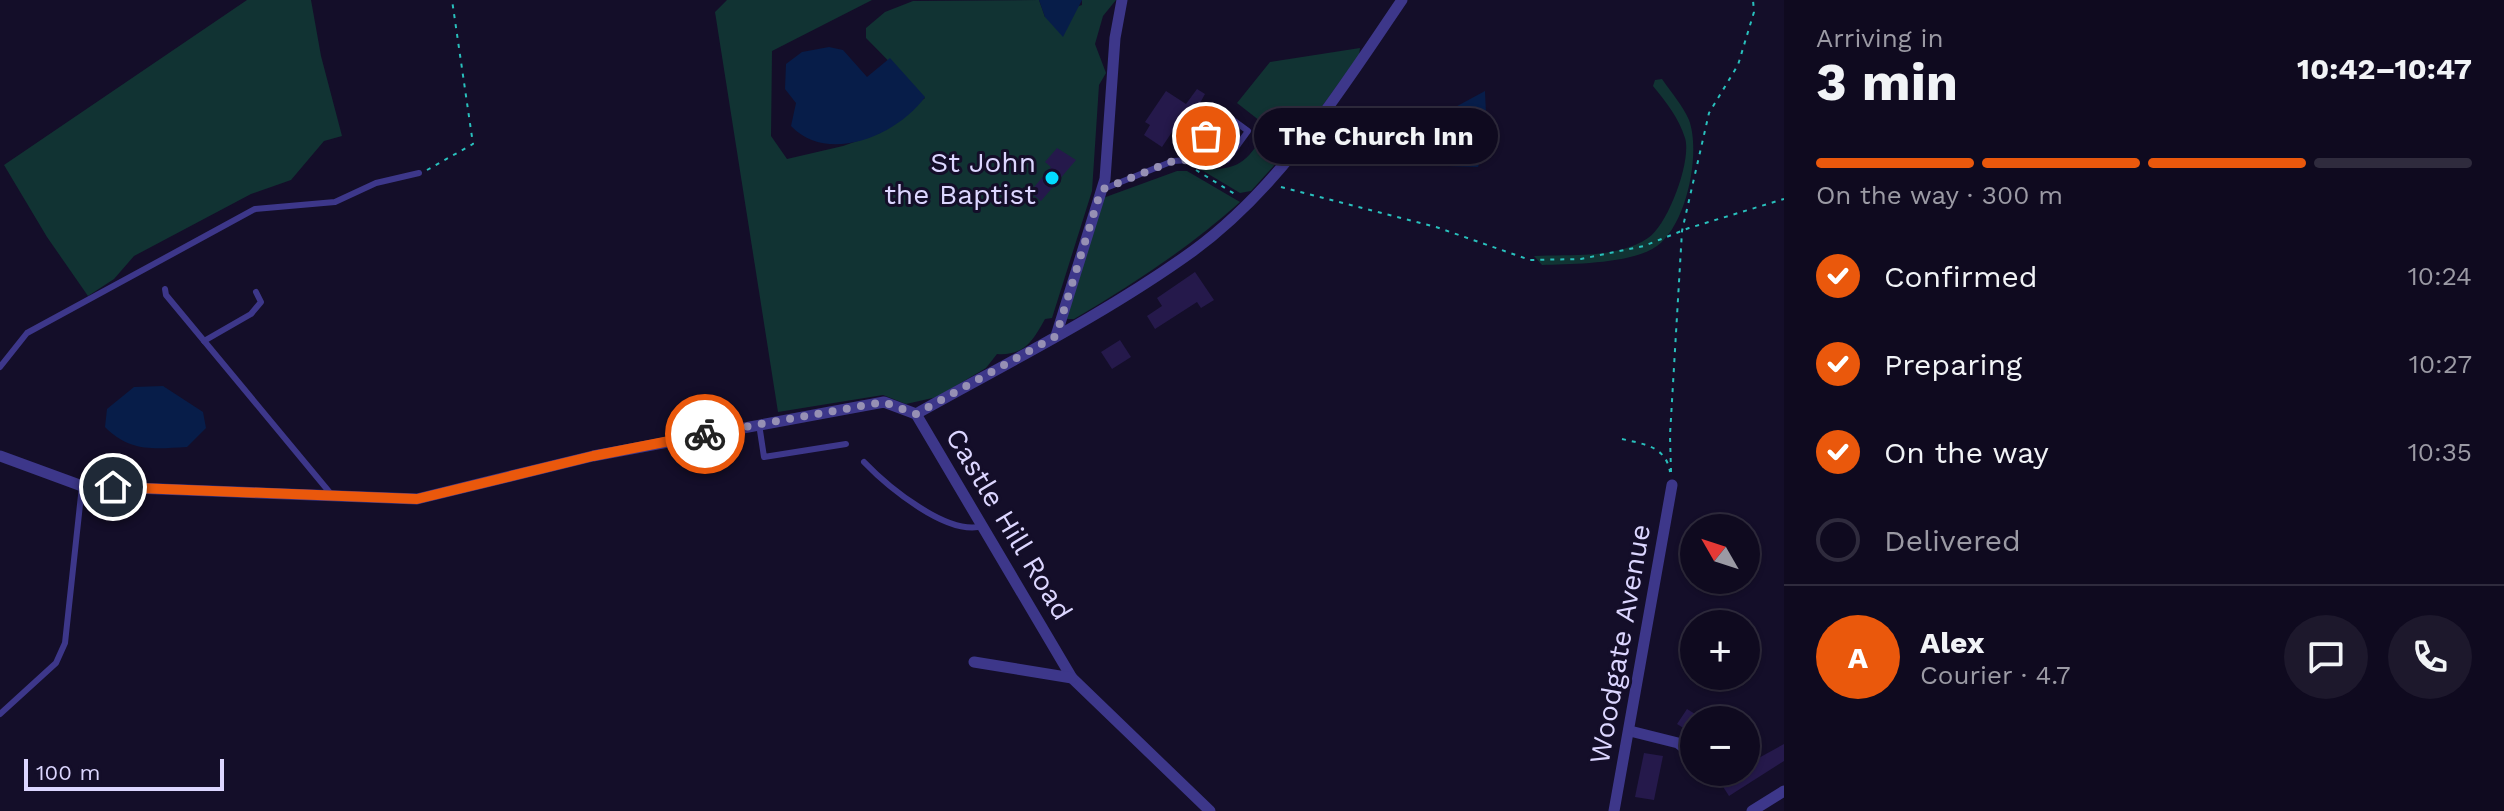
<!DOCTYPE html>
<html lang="en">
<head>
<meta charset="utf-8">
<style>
	:root { --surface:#0f0a1f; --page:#1d182c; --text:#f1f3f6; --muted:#9b9aa4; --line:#2f2b3d; --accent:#ea580c }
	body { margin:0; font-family:"Work Sans",sans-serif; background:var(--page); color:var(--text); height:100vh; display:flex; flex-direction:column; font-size:30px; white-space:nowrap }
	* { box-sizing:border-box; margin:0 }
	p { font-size:26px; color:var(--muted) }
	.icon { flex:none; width:44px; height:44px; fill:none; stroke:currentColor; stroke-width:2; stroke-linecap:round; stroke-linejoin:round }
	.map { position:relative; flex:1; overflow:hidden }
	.panel { display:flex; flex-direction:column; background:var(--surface); width:720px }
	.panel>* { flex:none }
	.needle { width:52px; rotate:309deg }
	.tools { position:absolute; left:1680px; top:514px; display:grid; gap:16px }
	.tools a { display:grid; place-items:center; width:80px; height:80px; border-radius:50%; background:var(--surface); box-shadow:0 2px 6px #0004,0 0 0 2px var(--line); font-size:40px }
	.scale { position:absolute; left:24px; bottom:20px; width:200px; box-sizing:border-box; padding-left:8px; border:4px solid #dcd6ff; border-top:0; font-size:22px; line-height:28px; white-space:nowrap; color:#dcd6ff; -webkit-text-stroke:6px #140e29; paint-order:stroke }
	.pin { position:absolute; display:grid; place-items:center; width:68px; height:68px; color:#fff; margin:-34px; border:4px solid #fff; border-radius:50%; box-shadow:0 2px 8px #0007 }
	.courier { position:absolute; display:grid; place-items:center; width:80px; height:80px; margin:-40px; border:6px solid #ea580c; border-radius:50%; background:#fff; color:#222; box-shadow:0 2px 10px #0007 }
	.bubble { position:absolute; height:56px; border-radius:28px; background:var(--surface); box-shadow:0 2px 6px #0004,0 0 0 2px var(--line); font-size:26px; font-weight:700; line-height:56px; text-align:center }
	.summary em { font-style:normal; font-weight:700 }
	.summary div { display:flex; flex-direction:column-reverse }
	.summary { display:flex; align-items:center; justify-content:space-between; height:136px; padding:0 32px }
	h1 { font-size:52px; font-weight:700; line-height:60px }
	.bar { display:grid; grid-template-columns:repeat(4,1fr); gap:12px 8px; align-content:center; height:96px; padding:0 32px }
	.bar i { height:10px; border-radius:6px; background:var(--line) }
	.bar .selected { background:var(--accent) }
	.bar p { grid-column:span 4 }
	.line { display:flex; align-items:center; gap:20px; padding:0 32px; border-top:2px solid var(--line) }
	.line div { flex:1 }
	.round { display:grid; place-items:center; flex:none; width:84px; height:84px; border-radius:42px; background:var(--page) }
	ol { padding:0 32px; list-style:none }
	li { display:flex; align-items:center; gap:24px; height:88px }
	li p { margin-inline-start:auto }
	li .icon { padding:8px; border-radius:50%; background:var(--accent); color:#fff; stroke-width:4 }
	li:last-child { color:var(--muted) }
	li i { width:44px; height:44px; border:4px solid var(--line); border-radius:50% }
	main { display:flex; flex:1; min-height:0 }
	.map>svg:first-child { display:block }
	.green { fill:#133 }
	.water { fill:#071d49 }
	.building { fill:#25194b }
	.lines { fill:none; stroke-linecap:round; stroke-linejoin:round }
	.path { stroke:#29c0bd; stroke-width:2; stroke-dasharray:4 6; stroke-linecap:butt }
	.service { stroke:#3d378a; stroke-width:6 }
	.minor { stroke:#3d378a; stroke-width:11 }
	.done { stroke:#9690b4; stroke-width:8; stroke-dasharray:0 14.4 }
	.route { stroke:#ea580c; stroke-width:10 }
	.poi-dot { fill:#02dcff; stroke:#140e29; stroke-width:3 }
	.labels { text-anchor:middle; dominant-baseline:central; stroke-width:6; stroke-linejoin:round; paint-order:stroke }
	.poi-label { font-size:28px; fill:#dcd6ff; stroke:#140e29; text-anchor:end }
	.street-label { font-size:28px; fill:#dcd6ff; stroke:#140e29 }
</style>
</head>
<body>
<main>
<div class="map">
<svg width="1784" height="811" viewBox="0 0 1784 811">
	<rect width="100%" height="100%" fill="#140e29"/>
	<g class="green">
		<path d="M247,0H311L321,56L342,136L324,141L291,180L251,194L134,256L114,279L88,296L47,237L4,165Z"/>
		<path d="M727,0H872L772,51L771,136L787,159L843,146L880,133L925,98L866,38V28L885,12L913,1L1039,0L1045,17L1082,5V0H1116L1103,16L1095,44L1106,73L1099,85L1092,191L1052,318L1045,319C1033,341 1024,356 997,354L986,368L937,397L906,404L883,395L778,412L715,12Z"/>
		<path d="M1360,48L1359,55L1300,137L1251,191L1240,193L1200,169C1242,171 1246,161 1269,128L1237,103L1270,62Z"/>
		<path d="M1662,79C1671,92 1683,106 1689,120C1701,153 1687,224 1657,246C1632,264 1572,264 1542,265L1534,256C1569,254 1617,259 1648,238C1668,225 1692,160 1685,138C1679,118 1666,102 1653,86L1655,80Z"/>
		<path d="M1177,171H1187L1240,202C1189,248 1133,284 1074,319H1065L1103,198Z"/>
	</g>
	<g class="water">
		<path d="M1039,0H1082L1063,37L1045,17Z"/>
		<path d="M829,47L843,50L867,77L890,58L925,97C898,135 828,165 791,126L796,103L785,89L786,64L802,52Z"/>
		<path d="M1485,91L1487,138L1478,167L1448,166L1435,130L1448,111Z"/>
		<path d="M163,386L203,412L206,428L187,447C153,449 130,452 105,427L107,409L134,387Z"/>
	</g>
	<g class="building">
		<path d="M1197,89L1205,94L1200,103L1205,107L1185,137L1174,129L1162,147L1144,135L1150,125L1145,122L1166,91L1186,104Z"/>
		<path d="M1057,148L1076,160L1041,201L1030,192L1051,167L1045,162Z"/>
		<path d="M1195,272L1214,300L1201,308L1197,302L1155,329L1147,316L1162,306L1157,298Z"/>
		<path d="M1120,340L1131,357L1112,369L1101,352Z"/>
		<path d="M1687,709L1700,717L1694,720L1690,732L1677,724Z"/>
		<path d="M1784,744V761L1729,796L1720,782L1735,772H1746V765Z"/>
		<path d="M1644,753L1663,756L1654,800L1635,797Z"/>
	</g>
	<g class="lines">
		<g class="path">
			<path d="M427,170L473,144L452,0"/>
			<path d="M1196,170L1238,196"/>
			<path d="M1281,187L1436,227L1530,260L1581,259L1644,246L1689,228L1784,199"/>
			<path d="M1622,439C1643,444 1666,446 1670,472"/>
			<path d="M1671,472L1670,435L1682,231L1709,113L1738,65L1754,12L1753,0"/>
		</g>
		<g class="service">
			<path d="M1101,190L1173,161L1190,160L1222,112L1248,131L1227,160H1190"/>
			<path d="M165,289L166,295L331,494"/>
			<path d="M204,341L251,314L261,302L256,292"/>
			<path d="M0,367L27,333L255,209L335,202L376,183L419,173"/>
			<path d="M759,424L764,457L846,444"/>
			<path d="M864,462C887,486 948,537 983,526"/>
			<path d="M0,714L56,663L65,643L82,486"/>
		</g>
		<g class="minor">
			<path d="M1056,336L1105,179L1115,38L1122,0"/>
			<path d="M916,414C1009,362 1107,313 1193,251C1281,187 1342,88 1402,0"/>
			<path d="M0,456L82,486L417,499L593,456L884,402L916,414L1072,678L1210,811"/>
			<path d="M974,662L1072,678"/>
			<path d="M1630,731L1678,743L1694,755"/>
			<path d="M1614,811L1672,485"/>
			<path d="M1752,811L1784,791"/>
		</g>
	</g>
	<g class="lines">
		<path class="done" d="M705,434L884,402L916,414L1056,336L1101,190L1173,161L1190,160L1206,136"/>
		<path class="route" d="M113,487L417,499L593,456L705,434"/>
	</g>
	<circle class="poi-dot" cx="1052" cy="178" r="8"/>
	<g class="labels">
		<g class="poi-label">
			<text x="1036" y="162">St John<tspan x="1036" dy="32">the Baptist</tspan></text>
		</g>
		<g class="street-label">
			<text transform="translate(1009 524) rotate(59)">Castle Hill Road</text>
			<text transform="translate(1620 644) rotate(-80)">Woodgate Avenue</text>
		</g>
	</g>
</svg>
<div class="tools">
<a><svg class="needle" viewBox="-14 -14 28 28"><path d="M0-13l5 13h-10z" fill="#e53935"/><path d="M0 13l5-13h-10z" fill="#9b9aa4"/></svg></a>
<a>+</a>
<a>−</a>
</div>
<div class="scale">100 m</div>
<div class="pin" style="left:1206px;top:136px;background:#ea580c"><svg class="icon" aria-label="bag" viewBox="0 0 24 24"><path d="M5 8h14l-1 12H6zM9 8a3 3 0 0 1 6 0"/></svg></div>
<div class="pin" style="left:113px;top:487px;background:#1f2937"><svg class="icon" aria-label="home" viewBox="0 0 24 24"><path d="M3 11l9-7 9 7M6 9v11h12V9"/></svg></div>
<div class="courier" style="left:705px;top:434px"><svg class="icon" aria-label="bike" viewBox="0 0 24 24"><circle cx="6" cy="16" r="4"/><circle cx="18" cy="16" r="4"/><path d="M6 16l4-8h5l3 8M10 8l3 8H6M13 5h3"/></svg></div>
<div class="bubble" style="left:1254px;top:108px;width:244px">The Church Inn</div>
</div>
<section class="panel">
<div class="summary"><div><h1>3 min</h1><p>Arriving in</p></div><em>10:42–10:47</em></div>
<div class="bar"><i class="selected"></i><i class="selected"></i><i class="selected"></i><i></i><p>On the way · 300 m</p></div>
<ol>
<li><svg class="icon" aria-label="check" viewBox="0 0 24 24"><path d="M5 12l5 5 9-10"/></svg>Confirmed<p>10:24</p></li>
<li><svg class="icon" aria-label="check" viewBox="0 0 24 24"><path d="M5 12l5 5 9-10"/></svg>Preparing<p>10:27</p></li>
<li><svg class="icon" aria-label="check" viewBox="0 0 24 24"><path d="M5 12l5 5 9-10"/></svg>On the way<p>10:35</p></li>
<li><i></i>Delivered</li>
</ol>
<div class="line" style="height:144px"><b class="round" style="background:var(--accent);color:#fff">A</b><div><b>Alex</b><p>Courier · 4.7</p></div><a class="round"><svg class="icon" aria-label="chat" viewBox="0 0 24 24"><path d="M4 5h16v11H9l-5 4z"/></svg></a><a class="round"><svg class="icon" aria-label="phone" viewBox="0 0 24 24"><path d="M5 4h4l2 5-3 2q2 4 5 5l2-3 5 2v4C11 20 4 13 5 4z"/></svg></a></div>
</section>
</main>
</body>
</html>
